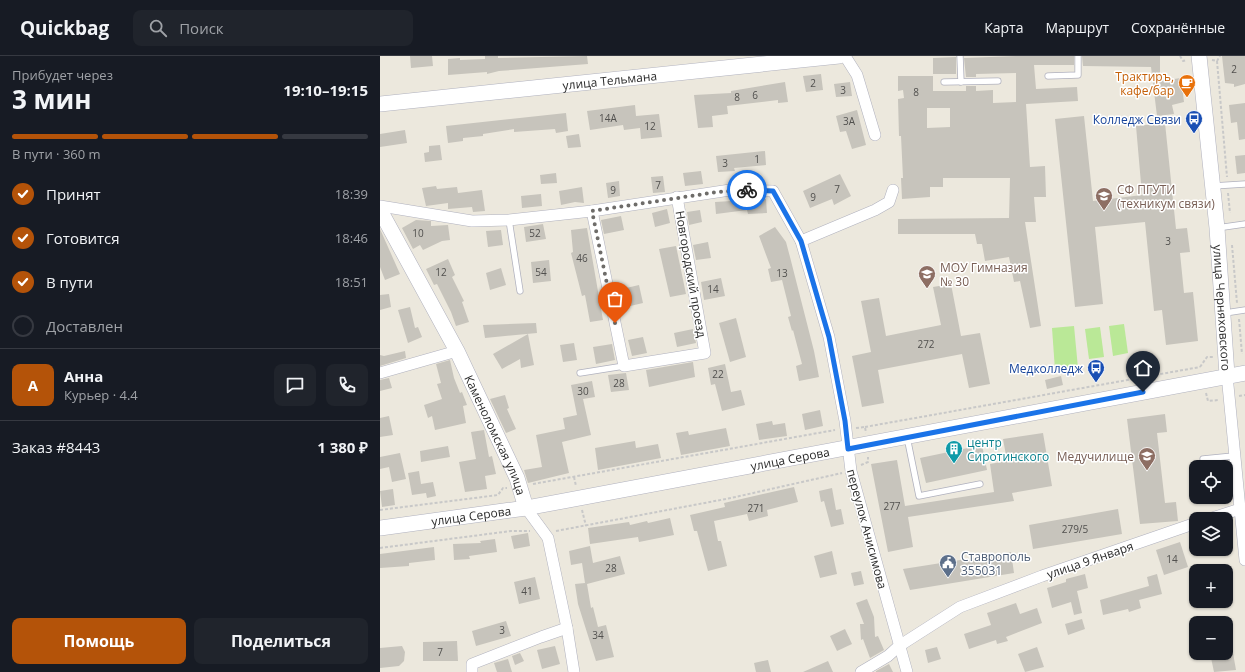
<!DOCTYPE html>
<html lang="ru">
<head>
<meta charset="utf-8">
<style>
	:root { --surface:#171b24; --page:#20242c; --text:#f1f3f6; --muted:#9ea1a6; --line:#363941; --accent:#b45309 }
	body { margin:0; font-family:"Open Sans",sans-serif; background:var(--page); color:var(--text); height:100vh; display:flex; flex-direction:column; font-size:15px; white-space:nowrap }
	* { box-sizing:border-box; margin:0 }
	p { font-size:13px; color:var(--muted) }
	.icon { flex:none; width:22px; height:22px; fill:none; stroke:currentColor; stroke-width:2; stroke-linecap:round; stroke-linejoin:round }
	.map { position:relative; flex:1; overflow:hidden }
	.sheet { display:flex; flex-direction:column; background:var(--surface); width:380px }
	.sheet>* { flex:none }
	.tools { position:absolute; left:809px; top:404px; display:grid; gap:8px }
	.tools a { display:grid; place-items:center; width:44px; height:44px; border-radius:8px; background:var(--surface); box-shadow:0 1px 3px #0004; font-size:20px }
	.pin { position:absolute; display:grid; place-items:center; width:34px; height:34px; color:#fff; margin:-41px -17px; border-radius:50% 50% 50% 0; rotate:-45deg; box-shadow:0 0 4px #0007 }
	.pin .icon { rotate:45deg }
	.courier { position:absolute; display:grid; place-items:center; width:40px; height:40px; margin:-20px; border:3px solid #1a73e8; border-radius:50%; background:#fff; color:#222; box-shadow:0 1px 5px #0007 }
	.overview em { font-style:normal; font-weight:700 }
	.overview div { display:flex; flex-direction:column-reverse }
	.overview { display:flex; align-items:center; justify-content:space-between; height:68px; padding:0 12px }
	h1 { font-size:26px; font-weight:700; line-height:30px }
	.bar { display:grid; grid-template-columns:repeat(4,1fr); gap:6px 4px; align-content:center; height:48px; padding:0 12px }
	.bar i { height:5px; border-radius:3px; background:var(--line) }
	.bar .active { background:var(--accent) }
	.bar p { grid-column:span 4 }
	.line { display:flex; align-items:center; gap:10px; padding:0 12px; border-top:1px solid var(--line) }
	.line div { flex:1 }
	.round { display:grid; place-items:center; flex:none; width:42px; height:42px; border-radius:8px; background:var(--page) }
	ol { padding:0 12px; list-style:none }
	li { display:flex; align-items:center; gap:12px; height:44px }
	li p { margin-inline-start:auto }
	li .icon { padding:4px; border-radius:50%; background:var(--accent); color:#fff; stroke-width:4 }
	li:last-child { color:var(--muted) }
	li i { width:22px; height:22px; border:2px solid var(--line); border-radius:50% }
	.cta { display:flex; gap:8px; margin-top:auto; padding:8px 12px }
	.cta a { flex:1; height:46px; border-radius:8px; background:var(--accent); color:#fff; font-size:16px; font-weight:700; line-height:46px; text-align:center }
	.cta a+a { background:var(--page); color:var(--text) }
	header { display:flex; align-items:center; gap:24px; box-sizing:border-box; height:56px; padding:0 20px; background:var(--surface); border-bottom:1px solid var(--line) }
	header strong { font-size:19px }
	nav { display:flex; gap:22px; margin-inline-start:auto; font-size:14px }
	.search { width:280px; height:36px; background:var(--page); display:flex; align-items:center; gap:10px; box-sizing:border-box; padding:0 14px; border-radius:8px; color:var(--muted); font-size:15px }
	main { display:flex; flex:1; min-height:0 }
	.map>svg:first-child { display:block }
	.pitch { fill:#bae897 }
	.building { fill:#c7c4bc; fill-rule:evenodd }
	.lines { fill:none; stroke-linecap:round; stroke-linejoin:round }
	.lane-casing { stroke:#b0b1be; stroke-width:7 }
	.street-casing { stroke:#b0b1be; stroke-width:12 }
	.secondary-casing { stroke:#b0b1be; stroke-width:16 }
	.path { stroke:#c8c8c8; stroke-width:2; stroke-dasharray:3 2; stroke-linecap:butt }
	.lane { stroke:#fff; stroke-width:5.5 }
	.street { stroke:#fff; stroke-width:11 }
	.secondary { stroke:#fff; stroke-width:15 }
	.done { stroke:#6e6c69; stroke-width:4; stroke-dasharray:0 7.2 }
	.route { stroke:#1a73e8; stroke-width:5 }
	.labels { text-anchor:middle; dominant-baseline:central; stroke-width:3; stroke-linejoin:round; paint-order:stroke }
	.number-label { font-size:10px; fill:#51504e }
	.food-label { font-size:12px; fill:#c56008; stroke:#fff; text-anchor:end }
	.street-label { font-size:12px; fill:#2a2a2a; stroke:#fff }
	.transit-label { font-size:12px; fill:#164399; stroke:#fff; text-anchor:end }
	.education-label { font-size:12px; fill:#785e54; stroke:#fff; text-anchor:start }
	.culture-label { font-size:12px; fill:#0d838f; stroke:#fff; text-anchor:start }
	.service-label { font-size:12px; fill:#4e5e75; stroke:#fff; text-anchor:start }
</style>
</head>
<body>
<header>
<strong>Quickbag</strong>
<div class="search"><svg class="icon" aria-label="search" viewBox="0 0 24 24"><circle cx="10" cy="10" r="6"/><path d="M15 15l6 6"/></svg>Поиск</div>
<nav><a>Карта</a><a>Маршрут</a><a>Сохранённые</a></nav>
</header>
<main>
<section class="sheet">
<div class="overview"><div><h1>3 мин</h1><p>Прибудет через</p></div><em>19:10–19:15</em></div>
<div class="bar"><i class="active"></i><i class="active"></i><i class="active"></i><i></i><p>В пути · 360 m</p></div>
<ol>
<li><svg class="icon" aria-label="check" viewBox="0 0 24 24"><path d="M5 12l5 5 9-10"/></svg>Принят<p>18:39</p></li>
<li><svg class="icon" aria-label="check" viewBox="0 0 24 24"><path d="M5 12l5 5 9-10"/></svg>Готовится<p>18:46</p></li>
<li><svg class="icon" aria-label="check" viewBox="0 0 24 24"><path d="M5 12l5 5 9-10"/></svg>В пути<p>18:51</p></li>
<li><i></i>Доставлен</li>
</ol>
<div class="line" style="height:72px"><b class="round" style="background:var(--accent);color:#fff">А</b><div><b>Анна</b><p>Курьер · 4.4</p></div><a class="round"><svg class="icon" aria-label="chat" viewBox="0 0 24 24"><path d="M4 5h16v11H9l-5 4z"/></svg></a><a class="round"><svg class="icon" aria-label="phone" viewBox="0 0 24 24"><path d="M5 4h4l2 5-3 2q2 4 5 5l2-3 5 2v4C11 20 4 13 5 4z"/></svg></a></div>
<div class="line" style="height:52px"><div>Заказ #8443</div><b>1 380 ₽</b></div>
<div class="cta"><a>Помощь</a><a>Поделиться</a></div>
</section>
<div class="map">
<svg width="865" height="616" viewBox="0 0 865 616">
	<rect width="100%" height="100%" fill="#ece8dd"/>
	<g class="pitch">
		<path d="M744,268L748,297L733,300L729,270Z"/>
		<path d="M694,270L698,312L675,314L672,272Z"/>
		<path d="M720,271L724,301L709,303L705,273Z"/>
	</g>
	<g class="building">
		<path d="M30,0H52L53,10L31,12Z"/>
		<path d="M105,0H118V2L207,0L208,8L119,15L107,18V16L68,19V3L80,2V4L105,3Z"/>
		<path d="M636,0H694V9H654L656,33L697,31L698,45L646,48L650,111L665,110L666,141H654L656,166H645L661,270L650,272L640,225L634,226L629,201L605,205L602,188H597L595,178H518V163L629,162L630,122H563V131H550V141L522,143L521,122H523L521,80H519L518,43L524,42L523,34L518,35V20H553V35H586V30H596V35L613,34V47L636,46V17L596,18V21H586L584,2ZM547,52H570V71L547,72Z"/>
		<path d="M702,0H780V25L801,22L804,46L792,49L794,58L777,60L771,11L703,10Z"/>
		<path d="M842,0H865V28L854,31V28L845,27Z"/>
		<path d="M576,1V18H553V2Z"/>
		<path d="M441,18L443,34L426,36L423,20Z"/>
		<path d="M405,26L408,46L398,47V44L347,50L348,58L332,60L333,71L318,72L314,39L351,37V35Z"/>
		<path d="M470,26L472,40L456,41L454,28Z"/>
		<path d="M865,47V83L859,84L857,66L851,67L849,49Z"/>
		<path d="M255,49L256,60L279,58L282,81L261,83L260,72L244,74L243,69L210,74L207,55Z"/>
		<path d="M477,54L486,89L472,93L466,75L460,76L456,60Z"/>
		<path d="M186,57L188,75L176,77L175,73L134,76V73L103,78V80L83,82V85L68,87L66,70Z"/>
		<path d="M704,60L713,145L762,139L756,70L785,67L796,173L807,172L810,196L800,197L804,237L813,236L818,285L786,289L782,254L774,255L765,166L715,171L723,248L695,251L675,63Z"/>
		<path d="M25,74L27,87L0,91V78Z"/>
		<path d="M199,78L201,91L188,92L186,80Z"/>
		<path d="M60,89L62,104L45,106L44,97L49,96V90Z"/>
		<path d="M385,95L386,109L354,112L355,115L338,116L336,100Z"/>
		<path d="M865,99V117L857,118L855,100Z"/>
		<path d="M321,115L323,128L305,130L303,117Z"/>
		<path d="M176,117L177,127L161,128L160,119Z"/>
		<path d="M460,118L471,140L454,149L452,143L430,152L423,135Z"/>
		<path d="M283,120L285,136L273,137L271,121Z"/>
		<path d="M239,125L240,140L228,142L226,127Z"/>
		<path d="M56,130L57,133L77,131L78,137L102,134L105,155L93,156L92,151L68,153V147L46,150L42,132Z"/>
		<path d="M202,131L204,147L195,146L181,149L179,135Z"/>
		<path d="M161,138L162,150L142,152L141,140Z"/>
		<path d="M386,143L387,157L368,158L367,154L336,158L335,146Z"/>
		<path d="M287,153L290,167L275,171L272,157Z"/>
		<path d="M320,154L322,166L309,169L307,156Z"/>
		<path d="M241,160L244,174L224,178L221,164Z"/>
		<path d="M36,164L51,165V170L68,169L70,184L62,185L43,194L40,189L33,193L22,172Z"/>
		<path d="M163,168L166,183L146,186L144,171Z"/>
		<path d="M395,171L406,186L410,201L434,295L439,321L419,325L416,310L422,308L413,274L412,275L408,261L411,260L402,224L391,226L388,213L391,212L379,180Z"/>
		<path d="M207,172L223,264L210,266L205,239L202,240L191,197L193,196L191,174Z"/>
		<path d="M0,173L20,218L5,224L0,211Z"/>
		<path d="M121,174L123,189L108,191L106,175Z"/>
		<path d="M328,186L331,202L316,204L313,189Z"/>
		<path d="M296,190L306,238L290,241L279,193Z"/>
		<path d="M68,203L75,219L72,221L84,245L82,246L89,266L76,270L71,256L57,228L54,229L46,213Z"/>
		<path d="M169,204L171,225L153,227L151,206Z"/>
		<path d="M121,212L126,229L110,234L106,217Z"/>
		<path d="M341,222L345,240L324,244L321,226Z"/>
		<path d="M571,228L581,280L600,277L610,328L589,332L582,298L498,314L504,347L482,351L472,300L491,296L481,245L499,242L506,280L561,269L553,231Z"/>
		<path d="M259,229L263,247L246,251L242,233Z"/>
		<path d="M9,238L11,251L0,254V239Z"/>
		<path d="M30,251L35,272L38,271L42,281L28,287L18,254Z"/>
		<path d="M356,262L366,301L350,306L339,267Z"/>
		<path d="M156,267L157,277L105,282L103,269Z"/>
		<path d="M313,273L316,287L297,291L294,277Z"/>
		<path d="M148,278L154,309L141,312L140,303L122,313L113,298Z"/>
		<path d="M263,281L267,297L252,300L248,284Z"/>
		<path d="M194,287L197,304L183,306L180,289Z"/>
		<path d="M232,288L235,304L216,308L213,291Z"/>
		<path d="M25,295L26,302L0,310V299L4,300Z"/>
		<path d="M70,304L74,322L80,337L82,336L87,349L83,350L86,367L55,374L52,360L48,362L44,349L62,343L57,328L61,327L56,308Z"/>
		<path d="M313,306L315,321L269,331L266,314Z"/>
		<path d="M345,308L351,336L361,334L365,349L342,355L335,328L331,329L328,312Z"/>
		<path d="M246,317L249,334L231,336L228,319Z"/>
		<path d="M681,320L683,329L667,333L665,324Z"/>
		<path d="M9,322L12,332L0,335V324Z"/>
		<path d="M212,325L215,341L203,343L211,379L182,386L189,417L148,427L144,414L162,411L156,379L185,373L183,362L197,359L191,329Z"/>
		<path d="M125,339L129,352L127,353L136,373L126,377L110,343Z"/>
		<path d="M440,354L443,370L425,374L422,358Z"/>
		<path d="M785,358L787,376L777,377L785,447L796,446L798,465L760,468L747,363Z"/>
		<path d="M9,360L13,379L0,381V362Z"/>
		<path d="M392,365L393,369L405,367L407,380L379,384L376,368Z"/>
		<path d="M346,372L350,390L301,399L296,377L308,375L309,379Z"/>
		<path d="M104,374L109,401L112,400L116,418L105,420L107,433L85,436L79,406L96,403L91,376Z"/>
		<path d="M663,377L672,430L632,437L634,445L528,461L533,491L508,496L491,408L517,404L525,450L614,436L610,408L627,405L623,383Z"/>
		<path d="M255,385L256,392L278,388L281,402L218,414L215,392Z"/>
		<path d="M602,389L607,414L546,427L540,402Z"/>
		<path d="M68,390L70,401L41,406L40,395Z"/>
		<path d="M20,397L26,423L12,426L9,411L0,413V401Z"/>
		<path d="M39,415L41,428L53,426L56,440L47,442L46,437L32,439L28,417Z"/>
		<path d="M414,431L418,446L387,454L388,460L369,465L367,458L334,465L338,485H341L347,510L328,515L317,475H314L310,459L345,451L344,447Z"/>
		<path d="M452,432L456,454L461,453L464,468L451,471L444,445L441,446L439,435Z"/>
		<path d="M13,433L15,449L2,451L0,435Z"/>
		<path d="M738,453L742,478L653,493L649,469Z"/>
		<path d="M290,462L294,479L259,486L258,481L210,488L208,472L249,466L250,469L267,465L268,467Z"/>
		<path d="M148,477L150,490L134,493L131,480Z"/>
		<path d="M115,483L117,496L89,500L90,503L74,504L73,488L101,487L100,485Z"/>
		<path d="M800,486L808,511L784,519L776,494Z"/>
		<path d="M210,490L213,507L240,500L245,518L207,528L211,552L213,551L218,571L226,569L234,601L216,605L198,548L195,528L205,527L202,507L191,509L189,495Z"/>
		<path d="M54,491L55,504L29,507V510L0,512V498Z"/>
		<path d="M452,495L457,518L440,522L434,500Z"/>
		<path d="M631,496L634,517L530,534L523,513Z"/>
		<path d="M481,515L484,528L474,530L471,517Z"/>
		<path d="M705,518L708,532L697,535L702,557L694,559L691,546L672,552L667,532L686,526V523Z"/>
		<path d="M777,518L782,538L759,544L761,552L749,556L748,553L723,559L720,544L769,530L767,521Z"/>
		<path d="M155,521L160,543L139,548L134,526Z"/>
		<path d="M487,543L494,561L495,581L498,580L504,594L490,602L483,583L481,584L480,568H484L476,547Z"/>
		<path d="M636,547L640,558L657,552L662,567L626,581L628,585L617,588L616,584L589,593L584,578L611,569L607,557Z"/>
		<path d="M702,563L705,573L688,579L685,568Z"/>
		<path d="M126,565L131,580L96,590L92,575Z"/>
		<path d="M465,573L472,588L457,595L450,580Z"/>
		<path d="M77,585L78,605H43V586Z"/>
		<path d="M22,590L25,596L24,605L19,610L0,612V592Z"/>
		<path d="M175,590L180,608L162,613L157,594Z"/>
		<path d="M557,591L561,603L548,607L545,594Z"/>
		<path d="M657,591L664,611L645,616L638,598Z"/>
		<path d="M140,597L144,605L135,609L132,600Z"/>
		<path d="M830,597H853L856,614L834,616Z"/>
		<path d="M128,603L132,616H117L114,607Z"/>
		<path d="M388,604L391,616H376L374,607Z"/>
		<path d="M448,605L453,616H423Z"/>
		<path d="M509,608L513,616H496V615Z"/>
	</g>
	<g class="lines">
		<defs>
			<g id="lane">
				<path d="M580,0L581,26"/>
				<path d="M668,20L698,19V0"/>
				<path d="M564,26L618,25"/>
				<path d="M833,130L865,128"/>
				<path d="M129,164L140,235"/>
				<path d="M837,172L865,168"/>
				<path d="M845,257L865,254"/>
				<path d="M200,317L244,310"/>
				<path d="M527,381L539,440L600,428"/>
				<path d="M823,403L853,400"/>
			</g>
			<g id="street">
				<path d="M465,0L477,19L495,79"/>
				<path d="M0,150L92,165L129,164L212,155L350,134L393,135L421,185L449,281L465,365L471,415L527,616"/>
				<path d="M212,155L244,310L325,297L297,141"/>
				<path d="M421,185L495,154L509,146L513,134"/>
				<path d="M0,317L77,295"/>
				<path d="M847,319L865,504"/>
				<path d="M146,452L168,482L187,572L194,616"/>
				<path d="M829,463L860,453"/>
				<path d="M92,616V608L161,581L187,572"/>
				<path d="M481,616L508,600L519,590L580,551L662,520L816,467"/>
			</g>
			<g id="secondary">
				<path id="s1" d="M819,0L837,172L847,319"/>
				<path id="s2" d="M0,48L459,0"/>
				<path id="s3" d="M0,154L77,295L137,422L146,452"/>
				<path id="s4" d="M0,472L146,452L865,317"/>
			</g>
		</defs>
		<use href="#lane" class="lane-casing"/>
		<use href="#street" class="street-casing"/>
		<use href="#secondary" class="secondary-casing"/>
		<g class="path">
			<path d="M800,0L803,5L807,4"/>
			<path d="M832,4L837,5L840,0"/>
			<path d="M837,5L847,121"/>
			<path d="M848,137L850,157"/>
			<path d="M852,189L857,247"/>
			<path d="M859,263L862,298"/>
			<path d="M820,311L827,301H834"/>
			<path d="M826,337L828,345L839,344"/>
			<path d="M859,340L865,339"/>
			<path d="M485,371L820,311"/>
			<path d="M476,372L485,371L486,377"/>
			<path d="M481,409L488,406V401"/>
			<path d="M194,421L196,430"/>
			<path d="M153,428L455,374"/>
			<path d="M0,454L118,439L123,432H127"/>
			<path d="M202,454L206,470"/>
			<path d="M176,475L351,442L462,417"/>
			<path d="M0,492L131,475H150"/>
		</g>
		<use href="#lane" class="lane"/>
		<use href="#street" class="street"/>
		<use href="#secondary" class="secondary"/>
	</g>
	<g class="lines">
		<path class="done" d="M235,267L212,155L337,136L367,134"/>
		<path class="route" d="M367,134L393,135L421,185L449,281L465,365L468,393L763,336"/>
	</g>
	<defs>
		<symbol id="cafe-pin" viewBox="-11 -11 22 30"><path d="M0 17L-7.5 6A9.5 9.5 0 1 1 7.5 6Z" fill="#e8710a" stroke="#fff"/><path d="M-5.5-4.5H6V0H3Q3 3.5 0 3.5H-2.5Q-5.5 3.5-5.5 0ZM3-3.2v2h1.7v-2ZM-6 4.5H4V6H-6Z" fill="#fff"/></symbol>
		<symbol id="bus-pin" viewBox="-11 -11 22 30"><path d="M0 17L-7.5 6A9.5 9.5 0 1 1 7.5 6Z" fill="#1a4fb4" stroke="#fff"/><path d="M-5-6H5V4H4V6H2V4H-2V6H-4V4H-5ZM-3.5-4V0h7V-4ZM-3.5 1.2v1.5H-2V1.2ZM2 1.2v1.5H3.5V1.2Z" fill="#fff"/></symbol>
		<symbol id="university-pin" viewBox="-11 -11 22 30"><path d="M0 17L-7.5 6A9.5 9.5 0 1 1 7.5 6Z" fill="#8d6e63" stroke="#fff"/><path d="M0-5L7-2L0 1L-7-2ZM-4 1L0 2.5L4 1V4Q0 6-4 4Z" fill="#fff"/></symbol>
		<symbol id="school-pin" viewBox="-11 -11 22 30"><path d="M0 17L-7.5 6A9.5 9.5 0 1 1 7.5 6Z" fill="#8d6e63" stroke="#fff"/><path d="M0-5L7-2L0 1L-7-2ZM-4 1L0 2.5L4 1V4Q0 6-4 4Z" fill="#fff"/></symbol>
		<symbol id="building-pin" viewBox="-11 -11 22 30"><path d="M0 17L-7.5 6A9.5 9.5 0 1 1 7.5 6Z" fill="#0f9aa8" stroke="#fff"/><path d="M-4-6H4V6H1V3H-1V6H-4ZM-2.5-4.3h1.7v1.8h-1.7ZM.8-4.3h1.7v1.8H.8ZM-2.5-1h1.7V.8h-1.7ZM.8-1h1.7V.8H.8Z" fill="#fff"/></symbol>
		<symbol id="civic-pin" viewBox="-11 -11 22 30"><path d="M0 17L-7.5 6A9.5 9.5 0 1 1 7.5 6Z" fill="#5c6f8a" stroke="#fff"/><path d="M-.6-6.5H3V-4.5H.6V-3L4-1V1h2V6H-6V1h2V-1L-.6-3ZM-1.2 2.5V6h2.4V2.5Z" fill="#fff"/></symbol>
	</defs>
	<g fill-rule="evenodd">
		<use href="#cafe-pin" x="797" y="17" width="20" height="27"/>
		<use href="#bus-pin" x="804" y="53" width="20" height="27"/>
		<use href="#university-pin" x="714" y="130" width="20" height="27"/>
		<use href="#school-pin" x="537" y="208" width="20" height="27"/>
		<use href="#bus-pin" x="706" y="302" width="20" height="27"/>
		<use href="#building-pin" x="564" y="383" width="20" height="27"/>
		<use href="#university-pin" x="757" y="390" width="20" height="27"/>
		<use href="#civic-pin" x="558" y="497" width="20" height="27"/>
	</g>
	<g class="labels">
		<g class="number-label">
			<text x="854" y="13">2</text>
			<text x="433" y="27">2</text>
			<text x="463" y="34">3</text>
			<text x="536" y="36">8</text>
			<text x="375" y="39">6</text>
			<text x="357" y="41">8</text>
			<text x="228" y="62">14А</text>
			<text x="469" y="65">3А</text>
			<text x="270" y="70">12</text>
			<text x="377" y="103">1</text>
			<text x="345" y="107">3</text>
			<text x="278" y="129">7</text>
			<text x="457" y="133">7</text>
			<text x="233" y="134">9</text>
			<text x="433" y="141">9</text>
			<text x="38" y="177">10</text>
			<text x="155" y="177">52</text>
			<text x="788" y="185">3</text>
			<text x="202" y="202">46</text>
			<text x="61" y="216">12</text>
			<text x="161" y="216">54</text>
			<text x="402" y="217">13</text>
			<text x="333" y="233">14</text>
			<text x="546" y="288">272</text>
			<text x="338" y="318">22</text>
			<text x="239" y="327">28</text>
			<text x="203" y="335">30</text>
			<text x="512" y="450">277</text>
			<text x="376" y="452">271</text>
			<text x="695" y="473">279/5</text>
			<text x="792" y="503">14</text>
			<text x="231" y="512">28</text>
			<text x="147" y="535">41</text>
			<text x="122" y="574">3</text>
			<text x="218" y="579">34</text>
			<text x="60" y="596">7</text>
		</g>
		<g class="food-label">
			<text x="794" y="20">Трактиръ,<tspan x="794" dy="14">кафе/бар</tspan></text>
		</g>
		<g class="street-label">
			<text stroke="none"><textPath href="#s2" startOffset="231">улица Тельмана</textPath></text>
			<text transform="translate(311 218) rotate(80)">Новгородский проезд</text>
			<text stroke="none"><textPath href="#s1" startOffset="253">улица Черняховского</textPath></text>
			<text stroke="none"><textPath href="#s3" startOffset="253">Каменоломская улица</textPath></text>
			<text stroke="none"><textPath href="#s4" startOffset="416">улица Серова</textPath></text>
			<text stroke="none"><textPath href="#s4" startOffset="92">улица Серова</textPath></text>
			<text transform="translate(487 473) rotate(75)">переулок Анисимова</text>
			<text transform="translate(710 504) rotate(-19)">улица 9 Января</text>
		</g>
		<g class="transit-label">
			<text x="801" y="63">Колледж Связи</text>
			<text x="703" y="312">Медколледж</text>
		</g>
		<g class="education-label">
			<text x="737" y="133">СФ ПГУТИ<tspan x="737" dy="14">(техникум связи)</tspan></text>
			<text x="560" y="211">МОУ Гимназия<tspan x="560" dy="14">№ 30</tspan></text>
			<text x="754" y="400" text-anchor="end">Медучилище</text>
		</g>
		<g class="culture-label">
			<text x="587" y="386">центр<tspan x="587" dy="14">Сиротинского</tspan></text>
		</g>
		<g class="service-label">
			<text x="581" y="500">Ставрополь<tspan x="581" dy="14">355031</tspan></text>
		</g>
	</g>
</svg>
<div class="tools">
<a><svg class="icon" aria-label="locate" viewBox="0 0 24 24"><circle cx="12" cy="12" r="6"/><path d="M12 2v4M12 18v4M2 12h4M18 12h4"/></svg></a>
<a><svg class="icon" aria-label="layers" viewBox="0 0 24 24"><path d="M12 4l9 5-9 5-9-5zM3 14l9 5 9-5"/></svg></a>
<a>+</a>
<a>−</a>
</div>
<div class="pin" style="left:235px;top:267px;background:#ea580c"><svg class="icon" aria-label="bag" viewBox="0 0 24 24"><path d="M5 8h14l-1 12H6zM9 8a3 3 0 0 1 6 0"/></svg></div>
<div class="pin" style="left:763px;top:336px;background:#1f2937"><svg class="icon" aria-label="home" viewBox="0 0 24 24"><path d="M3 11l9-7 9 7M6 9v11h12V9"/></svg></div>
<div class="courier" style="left:367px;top:134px"><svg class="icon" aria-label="bike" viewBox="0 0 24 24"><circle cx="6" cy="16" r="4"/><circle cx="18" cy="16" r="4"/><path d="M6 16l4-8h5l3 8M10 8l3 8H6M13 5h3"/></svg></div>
</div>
</main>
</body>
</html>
